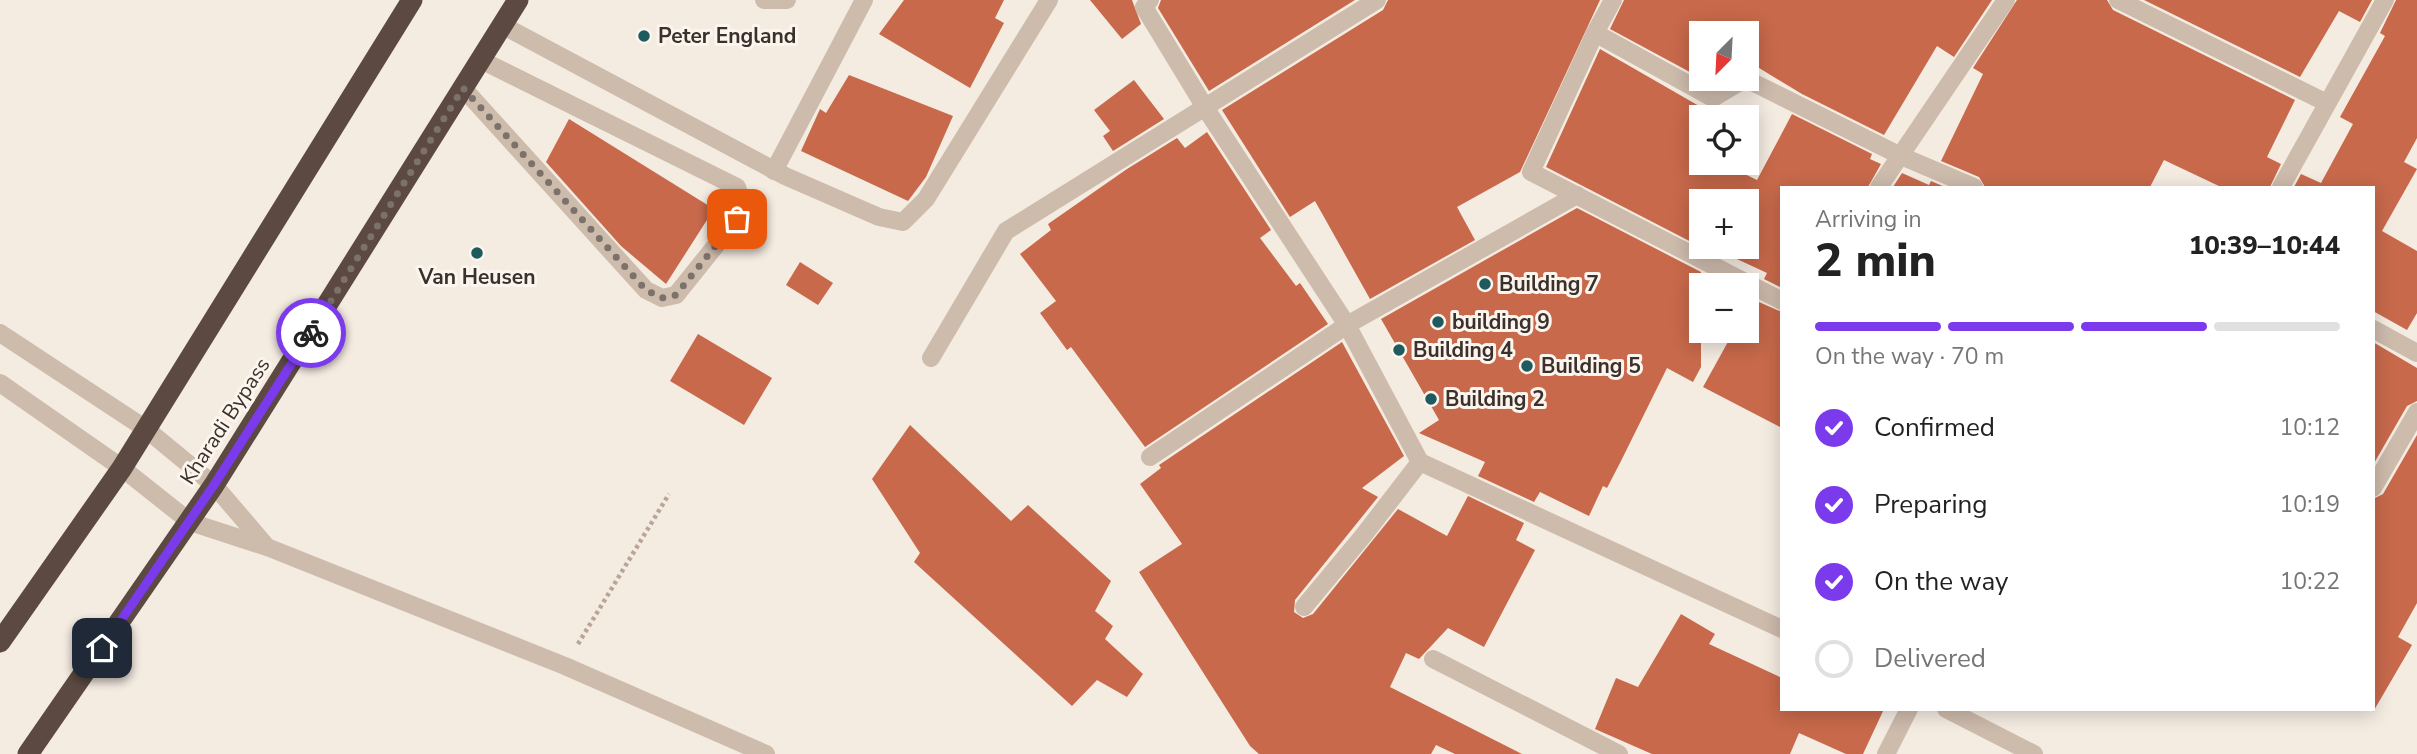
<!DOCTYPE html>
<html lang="en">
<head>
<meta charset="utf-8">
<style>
	:root { --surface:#fff; --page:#f2f2f2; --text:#222; --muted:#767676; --line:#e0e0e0; --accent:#7c3aed }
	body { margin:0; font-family:"Nunito Sans",sans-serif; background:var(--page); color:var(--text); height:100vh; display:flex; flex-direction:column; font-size:26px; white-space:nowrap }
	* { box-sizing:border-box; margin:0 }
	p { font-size:23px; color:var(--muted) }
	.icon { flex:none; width:38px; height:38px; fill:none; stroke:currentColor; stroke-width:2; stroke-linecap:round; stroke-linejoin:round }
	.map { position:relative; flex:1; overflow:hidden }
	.side { position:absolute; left:1780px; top:186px; width:595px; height:525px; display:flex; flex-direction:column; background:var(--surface); border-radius:0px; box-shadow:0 4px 18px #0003 }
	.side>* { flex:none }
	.needle { width:46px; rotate:204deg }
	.controls { position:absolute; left:1689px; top:21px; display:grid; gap:14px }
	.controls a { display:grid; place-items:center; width:70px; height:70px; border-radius:0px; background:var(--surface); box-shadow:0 4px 18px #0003; font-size:35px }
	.pin { position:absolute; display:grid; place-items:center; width:60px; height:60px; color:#fff; margin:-30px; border-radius:14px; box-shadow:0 4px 10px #0006 }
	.courier { position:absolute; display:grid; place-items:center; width:70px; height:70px; margin:-35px; border:5px solid #7c3aed; border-radius:50%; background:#fff; color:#222; box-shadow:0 2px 9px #0007 }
	.overview em { font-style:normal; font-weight:800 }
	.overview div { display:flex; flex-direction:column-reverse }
	.overview { display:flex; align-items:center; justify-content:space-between; height:119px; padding:0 35px }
	h1 { font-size:46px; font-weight:800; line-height:52px }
	.bar { display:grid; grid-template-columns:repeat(4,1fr); gap:10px 7px; align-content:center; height:84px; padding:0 35px }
	.bar i { height:9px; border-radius:5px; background:var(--line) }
	.bar .current { background:var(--accent) }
	.bar p { grid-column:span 4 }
	ol { padding:0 35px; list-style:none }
	li { display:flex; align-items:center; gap:21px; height:77px }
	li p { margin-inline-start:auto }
	li .icon { padding:7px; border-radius:50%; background:var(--accent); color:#fff; stroke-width:4 }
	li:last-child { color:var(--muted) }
	li i { width:38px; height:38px; border:4px solid var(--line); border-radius:50% }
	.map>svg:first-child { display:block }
	.building { fill:#c8694b }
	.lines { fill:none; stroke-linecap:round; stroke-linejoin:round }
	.path { stroke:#b9a596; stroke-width:4.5; stroke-dasharray:3.5 3.5; stroke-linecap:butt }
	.minor { stroke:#cdbbac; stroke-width:18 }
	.highway { stroke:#5c4a42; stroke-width:21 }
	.done { stroke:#7c716b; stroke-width:7; stroke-dasharray:0 12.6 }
	.route { stroke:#7c3aed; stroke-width:9 }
	.poi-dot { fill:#1f5a5e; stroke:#fbf5ee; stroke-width:2.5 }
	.labels { text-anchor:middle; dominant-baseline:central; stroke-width:6; stroke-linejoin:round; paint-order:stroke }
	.poi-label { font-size:21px; font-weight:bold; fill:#3b302b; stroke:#fbf5ee; text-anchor:start }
	.street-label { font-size:21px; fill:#3b302b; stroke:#fbf5ee }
</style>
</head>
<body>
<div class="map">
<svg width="2417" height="754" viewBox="0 0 2417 754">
	<rect width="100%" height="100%" fill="#f4ebe1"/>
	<g class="building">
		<path d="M904,0H1004L995,18L1004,23L970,88L879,34Z"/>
		<path d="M1090,0H1132L1141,24L1122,39Z"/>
		<path d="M1161,0H1355L1209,91L1158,8Z"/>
		<path d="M1388,0H1600L1520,172L1457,207L1475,240L1370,299L1315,201L1290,217L1222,110L1383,10Z"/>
		<path d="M1624,0H1992L1954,57L1937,46L1884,135L1802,94L1746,60V33H1701V78L1610,29Z"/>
		<path d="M2017,0H2107L2113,10L2295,100L2267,157L2281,164L2270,187H2221L2164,160L2150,187H1985L1979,177L1941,161L1983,74L1973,68Z"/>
		<path d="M2144,0H2372L2360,22L2339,11L2300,77Z"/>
		<path d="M2396,0H2417V138L2404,162L2417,169L2382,231L2417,251V313L2407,330L2373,311V187H2294L2301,174L2321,183L2353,124L2340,117L2385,36L2380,33Z"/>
		<path d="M1600,49L1713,114L1711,117H1701V137L1695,149L1701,152V163H1722L1757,180L1792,114L1872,154L1870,159L1881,164L1868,187H1782V288L1764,279L1767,273L1711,247H1746V201H1701V247L1546,167Z"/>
		<path d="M849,75L953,116L926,177L908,201L801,151L820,109L826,113Z"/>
		<path d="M1134,80L1164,119L1113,151L1103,136L1110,131L1094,110Z"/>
		<path d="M569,119L714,209L666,284L621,246L546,162Z"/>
		<path d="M1207,132L1271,230L1260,238L1296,286L1300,283L1328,324L1145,447L1071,347L1067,350L1040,313L1056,301L1020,254L1051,230L1048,224L1127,169L1177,138L1185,148Z"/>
		<path d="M1902,173L1929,185L1931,181L1945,187H1893Z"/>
		<path d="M1577,208L1701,272V367L1693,382L1667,368L1621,461L1607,488L1603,486L1589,516L1540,492L1534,502L1478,476L1485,462L1419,433L1439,420L1381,319Z"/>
		<path d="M800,262L833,283L818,305L786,285Z"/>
		<path d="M1752,299L1782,312V428L1703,387L1734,331H1746V309Z"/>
		<path d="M698,334L772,378L744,425L670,381Z"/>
		<path d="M1342,342L1404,456L1362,488L1378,497L1295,600L1294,612L1303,618L1313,614L1398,509L1447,536L1468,496L1524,523L1516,540L1535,550L1484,647L1448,628L1419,659L1406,653L1390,687L1522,754H1455L1436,745L1431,754H1259L1250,746L1139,572L1182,544L1140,484L1161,468L1159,465Z"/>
		<path d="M2373,342L2417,368V401L2407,406L2373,465Z"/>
		<path d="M910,425L1011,521L1028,505L1111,581L1095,611L1113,626L1105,639L1143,674L1127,697L1097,680L1072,706L914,562L920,553L872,479Z"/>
		<path d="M2417,435V603L2398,637L2412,645L2373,712V499L2383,494Z"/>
		<path d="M1681,614L1715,634L1709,644L1782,678V709H1884L1863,754H1846L1799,733L1790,754H1652L1595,729L1616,678L1638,687Z"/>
	</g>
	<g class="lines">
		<path class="path" d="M578,644L669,494"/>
		<g class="minor">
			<path d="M764,0H787"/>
			<path d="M1150,0L1144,7L1206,109L1347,325L1420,462L1782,629"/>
			<path d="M1613,0L1595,33L1531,172L1782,301"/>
			<path d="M2118,0L2327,103"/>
			<path d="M502,25L785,176L879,217L903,222L926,199L1049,0"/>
			<path d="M1595,33L1713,98L1745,79"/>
			<path d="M1746,79L1901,156L1974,187"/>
			<path d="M463,88L646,290L662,298L676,295L737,219L742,203L737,187L481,60"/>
			<path d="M774,171L864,0"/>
			<path d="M1879,187L2006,0"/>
			<path d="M2281,187L2385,0"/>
			<path d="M2373,329L2417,353"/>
			<path d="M0,333L146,429L214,485L267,547"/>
			<path d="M931,358L1006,231L1377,0"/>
			<path d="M0,383L122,468L190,522L267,547L565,666L766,754"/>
			<path d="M1150,457L1347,325L1577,195"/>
			<path d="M2373,488L2417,412"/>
			<path d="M1304,607L1363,536L1420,462"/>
			<path d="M1433,659L1619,754"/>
			<path d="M1946,709L2034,754"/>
			<path d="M1886,754L1909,709"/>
		</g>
		<g class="highway">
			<path d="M0,642L122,468L412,0"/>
			<path d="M28,754L214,485L518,0"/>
		</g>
	</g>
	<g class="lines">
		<path class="done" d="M311,333L463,88L646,290L662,298L676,295L737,219"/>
		<path class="route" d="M102,648L214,485L311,333"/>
	</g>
	<g class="poi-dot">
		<circle cx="644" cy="36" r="7"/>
		<circle cx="477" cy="253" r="7"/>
		<circle cx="1485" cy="284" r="7"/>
		<circle cx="1438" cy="322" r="7"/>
		<circle cx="1399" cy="350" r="7"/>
		<circle cx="1527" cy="366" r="7"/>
		<circle cx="1431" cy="399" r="7"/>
	</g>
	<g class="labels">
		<g class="poi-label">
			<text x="658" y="36">Peter England</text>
			<text x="477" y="277" text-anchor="middle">Van Heusen</text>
			<text x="1499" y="284">Building 7</text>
			<text x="1452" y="322">building 9</text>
			<text x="1413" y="350">Building 4</text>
			<text x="1541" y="366">Building 5</text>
			<text x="1445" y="399">Building 2</text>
		</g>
		<g class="street-label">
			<text transform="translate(225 421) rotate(-57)">Kharadi Bypass</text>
		</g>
	</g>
</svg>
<div class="controls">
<a><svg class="needle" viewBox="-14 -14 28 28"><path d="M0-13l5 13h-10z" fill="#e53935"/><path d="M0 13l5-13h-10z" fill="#767676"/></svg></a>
<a><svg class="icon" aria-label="locate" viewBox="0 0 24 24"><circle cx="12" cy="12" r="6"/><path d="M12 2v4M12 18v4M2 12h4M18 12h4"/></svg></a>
<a>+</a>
<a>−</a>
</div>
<div class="pin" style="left:737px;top:219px;background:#ea580c"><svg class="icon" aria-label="bag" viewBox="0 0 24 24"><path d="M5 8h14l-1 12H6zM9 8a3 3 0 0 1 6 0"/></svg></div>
<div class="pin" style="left:102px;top:648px;background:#1f2937"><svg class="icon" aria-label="home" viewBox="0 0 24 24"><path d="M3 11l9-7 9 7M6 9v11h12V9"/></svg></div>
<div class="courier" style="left:311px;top:333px"><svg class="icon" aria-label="bike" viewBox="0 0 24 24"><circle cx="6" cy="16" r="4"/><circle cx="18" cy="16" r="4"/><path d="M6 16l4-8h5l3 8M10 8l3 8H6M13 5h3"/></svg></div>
<section class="side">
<div class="overview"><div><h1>2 min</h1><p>Arriving in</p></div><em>10:39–10:44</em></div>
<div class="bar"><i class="current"></i><i class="current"></i><i class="current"></i><i></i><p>On the way · 70 m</p></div>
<ol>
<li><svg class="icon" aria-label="check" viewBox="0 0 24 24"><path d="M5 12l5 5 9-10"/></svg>Confirmed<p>10:12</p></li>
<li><svg class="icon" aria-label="check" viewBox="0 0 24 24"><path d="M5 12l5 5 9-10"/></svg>Preparing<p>10:19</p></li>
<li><svg class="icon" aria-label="check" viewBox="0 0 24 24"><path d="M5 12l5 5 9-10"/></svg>On the way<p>10:22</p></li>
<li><i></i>Delivered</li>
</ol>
</section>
</div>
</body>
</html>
